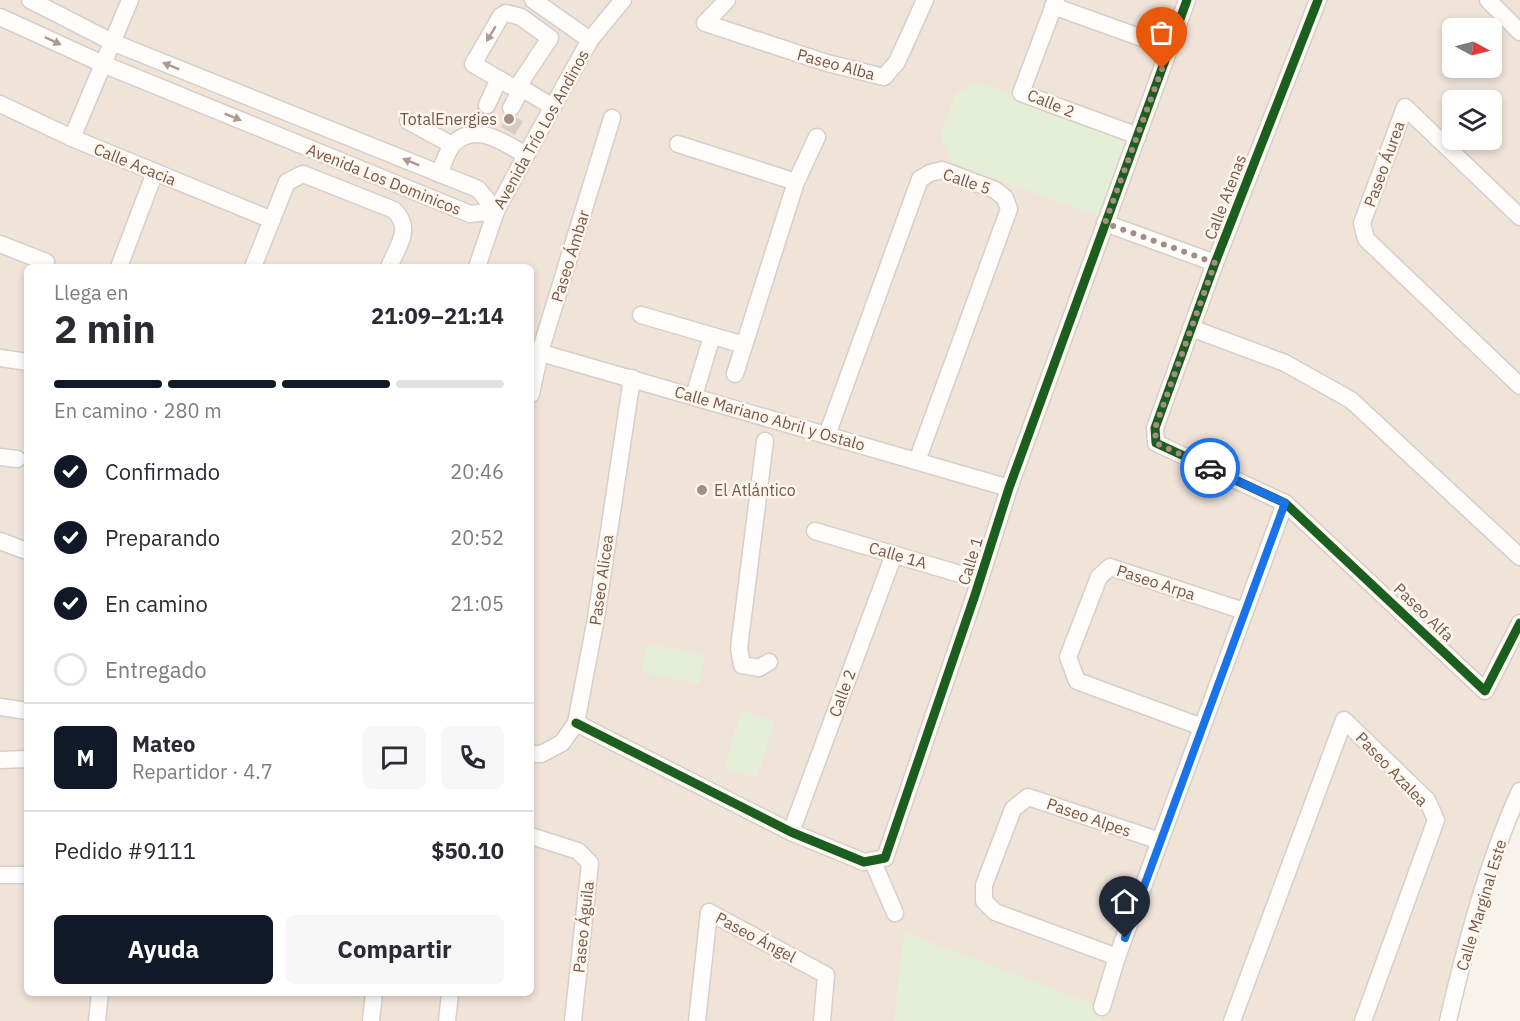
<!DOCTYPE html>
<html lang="es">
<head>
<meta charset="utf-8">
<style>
	:root { --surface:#fff; --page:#f7f7f7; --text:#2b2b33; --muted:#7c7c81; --line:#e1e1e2; --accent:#111827 }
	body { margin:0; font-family:"IBM Plex Sans",sans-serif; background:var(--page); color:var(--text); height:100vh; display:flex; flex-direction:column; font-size:22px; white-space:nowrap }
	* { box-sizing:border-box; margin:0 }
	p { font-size:20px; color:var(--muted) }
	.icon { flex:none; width:33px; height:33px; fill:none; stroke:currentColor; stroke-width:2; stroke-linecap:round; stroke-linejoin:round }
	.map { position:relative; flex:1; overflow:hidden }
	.sheet { position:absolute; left:24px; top:264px; width:510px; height:732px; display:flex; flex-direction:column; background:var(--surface); border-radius:9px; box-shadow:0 3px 9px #0003 }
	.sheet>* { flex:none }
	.needle { width:39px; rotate:97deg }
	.buttons { position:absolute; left:1442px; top:18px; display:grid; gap:12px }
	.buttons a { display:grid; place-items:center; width:60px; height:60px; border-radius:9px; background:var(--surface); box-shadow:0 3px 9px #0003; font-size:30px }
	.pin { position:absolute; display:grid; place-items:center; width:51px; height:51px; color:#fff; margin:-62px -26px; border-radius:50% 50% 50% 0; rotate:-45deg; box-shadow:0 0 6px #0007 }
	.pin .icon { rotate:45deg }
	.courier { position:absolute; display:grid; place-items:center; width:60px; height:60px; margin:-30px; border:4px solid #1a73e8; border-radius:50%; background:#fff; color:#222; box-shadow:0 2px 8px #0007 }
	.headline em { font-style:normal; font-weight:700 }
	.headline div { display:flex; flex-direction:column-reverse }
	.headline { display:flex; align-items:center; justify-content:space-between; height:102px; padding:0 30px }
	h1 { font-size:39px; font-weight:700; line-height:45px }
	.bar { display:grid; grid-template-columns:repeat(4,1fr); gap:9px 6px; align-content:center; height:72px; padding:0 30px }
	.bar i { height:8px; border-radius:4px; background:var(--line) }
	.bar .on { background:var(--accent) }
	.bar p { grid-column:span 4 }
	.line { display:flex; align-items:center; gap:15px; padding:0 30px; border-top:2px solid var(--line) }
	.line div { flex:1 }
	.round { display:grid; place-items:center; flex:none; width:63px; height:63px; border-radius:9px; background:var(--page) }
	ol { padding:0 30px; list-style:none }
	li { display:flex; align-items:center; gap:18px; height:66px }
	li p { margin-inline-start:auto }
	li .icon { padding:6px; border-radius:50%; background:var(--accent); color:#fff; stroke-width:4 }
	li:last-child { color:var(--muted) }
	li i { width:33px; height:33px; border:3px solid var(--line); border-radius:50% }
	.action { display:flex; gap:12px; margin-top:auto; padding:12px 30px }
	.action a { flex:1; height:69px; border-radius:9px; background:var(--accent); color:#fff; font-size:24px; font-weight:700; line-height:69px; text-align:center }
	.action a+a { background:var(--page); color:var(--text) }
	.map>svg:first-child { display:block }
	.residential { fill:#f0e4d9; fill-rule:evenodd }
	.garden { fill:#e5eed6 }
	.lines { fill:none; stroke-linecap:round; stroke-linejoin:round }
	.minor-tunnel { stroke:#d7ccc3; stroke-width:16; stroke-dasharray:16 8; stroke-linecap:butt }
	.minor-casing { stroke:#d6cec8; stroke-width:19 }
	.minor { stroke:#fefdfc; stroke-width:16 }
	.cycleway-casing { stroke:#fff7ed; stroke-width:13 }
	.cycleway { stroke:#1b5e20; stroke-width:9 }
	.oneway { fill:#ac9a92 }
	.done { stroke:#a38e83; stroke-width:6; stroke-dasharray:0 10.8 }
	.route { stroke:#1a73e8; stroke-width:8 }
	.poi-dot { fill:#a38e83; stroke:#fff7ed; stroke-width:2 }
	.labels { text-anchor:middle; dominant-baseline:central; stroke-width:5; stroke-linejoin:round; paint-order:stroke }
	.street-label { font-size:16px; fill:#76584b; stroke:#fff7ed }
	.poi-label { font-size:16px; fill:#76584b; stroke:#fff7ed; text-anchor:end }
</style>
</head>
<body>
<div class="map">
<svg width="1520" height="1021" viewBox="0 0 1520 1021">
	<rect width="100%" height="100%" fill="#f7f2eb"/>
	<path class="residential" d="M0,0H1520V791L1448,1021H0ZM1452,28H1491V68H1452ZM1452,100H1491V140H1452ZM27,267H531V993H27Z"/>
	<g class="garden">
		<path d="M977,82L1132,138L1103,218L953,163L940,136L956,94Z"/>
		<path d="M647,643L705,655L699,684L641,672Z"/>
		<path d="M741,711L775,721L757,778L724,768Z"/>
		<path d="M904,932L1102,1007L1101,1021H894Z"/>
	</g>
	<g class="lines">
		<g class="minor-tunnel">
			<path d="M481,121L487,105"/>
			<path d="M508,131L519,112"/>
		</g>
		<defs>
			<g id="minor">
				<path d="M30,0L112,42L478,189L496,211"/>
				<path d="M533,0L590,40"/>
				<path d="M727,0L705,23L827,63L884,77L897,62L925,0"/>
				<path d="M1056,0L1021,93L1138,136"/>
				<path d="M1318,0L1215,263L1155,428L1156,443L1285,503L1485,691L1520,623"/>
				<path d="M1488,0L1520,32"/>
				<path d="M1053,6L1170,48"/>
				<path d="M0,17L103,64L470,214L496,211"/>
				<path d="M518,86H511L473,64L501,16L506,13L521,17L550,38L518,86L553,107"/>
				<path d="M0,104L72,138L272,220"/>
				<path d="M487,105L499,79"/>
				<path d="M511,108L522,88"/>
				<path d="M408,121L452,145"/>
				<path d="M72,138L130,0"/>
				<path d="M678,144L796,182"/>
				<path d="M439,174C443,165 447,151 453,144C476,121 504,143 526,155"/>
				<path d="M1520,217L1405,107L1362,223L1366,239L1520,386"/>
				<path d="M1105,223L1215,263"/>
				<path d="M0,244L46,262"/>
				<path d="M119,267L155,172"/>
				<path d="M253,267L287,182L303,174L394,210C413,229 398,245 389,267"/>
				<path d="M477,267L496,211L526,155L590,40L623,0"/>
				<path d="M641,315L744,345"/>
				<path d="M1191,328L1285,363L1351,400L1520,557"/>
				<path d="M531,350L1009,488"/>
				<path d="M0,358L27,362"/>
				<path d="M735,374L796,182L817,137"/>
				<path d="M531,394L540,352L612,118"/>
				<path d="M694,396L712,336"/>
				<path d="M827,435L920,179L930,173L942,170L995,190L1005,198L1009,209L917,461"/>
				<path d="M765,441L739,648L742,665L759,668L769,662"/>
				<path d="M0,457L17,459"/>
				<path d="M815,531L980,580"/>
				<path d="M0,541L24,550"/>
				<path d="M0,707L27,711"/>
				<path d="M576,723L791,832L864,862L885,858L975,595L1009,488L1187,0"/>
				<path d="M1202,727L1077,681L1068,657L1099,577L1110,567L1244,611"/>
				<path d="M531,754H541L562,743L576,723L596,618L632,378"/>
				<path d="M0,760L27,759"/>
				<path d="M791,832L894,554"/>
				<path d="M531,836L578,851L590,863L573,1021"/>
				<path d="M873,862L895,913"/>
				<path d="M0,875H27"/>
				<path d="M1117,957L995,912L984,901V885L1013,809L1028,797L1160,841"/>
				<path d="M1102,1007L1117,957L1285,503"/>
				<path d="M97,1021L100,993"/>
				<path d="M371,1021L374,993"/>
				<path d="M447,1021L450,993"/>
				<path d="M697,1021L709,912L826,975L822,1021"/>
				<path d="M1232,1021L1344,720L1427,800L1436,820L1363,1021"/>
				<path d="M1448,1021C1466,944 1487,863 1520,791"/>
			</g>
		</defs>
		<use href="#minor" class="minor-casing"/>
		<use href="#minor" class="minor"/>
		<defs>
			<g id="cycleway">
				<path d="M1318,0L1215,263L1155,428L1156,443L1285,503L1485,691L1520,623"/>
				<path d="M576,723L791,832L864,862L885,858L975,595L1009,488L1187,0"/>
			</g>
		</defs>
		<use href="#cycleway" class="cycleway-casing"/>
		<use href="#cycleway" class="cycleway"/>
	</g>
	<defs><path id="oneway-solid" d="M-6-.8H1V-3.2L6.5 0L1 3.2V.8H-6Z" transform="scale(1.5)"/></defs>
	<g class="oneway">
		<use href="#oneway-solid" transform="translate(491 34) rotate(121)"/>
		<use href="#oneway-solid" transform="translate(53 41) rotate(25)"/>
		<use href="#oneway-solid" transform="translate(171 66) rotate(-158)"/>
		<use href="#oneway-solid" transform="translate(233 117) rotate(22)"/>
		<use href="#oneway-solid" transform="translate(411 162) rotate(-158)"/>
	</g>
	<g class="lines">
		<path class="done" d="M1162,69L1105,223L1215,263L1155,428L1156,443L1210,468"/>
		<path class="route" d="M1125,938L1285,503L1210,468"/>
	</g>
	<g class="poi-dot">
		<circle cx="509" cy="119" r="6"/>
		<circle cx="702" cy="490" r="6"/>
	</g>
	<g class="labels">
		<g class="street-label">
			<text transform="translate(836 64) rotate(15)">Paseo Alba</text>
			<text transform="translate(1051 103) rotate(22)">Calle 2</text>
			<text transform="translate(541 129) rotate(-61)">Avenida Trío Los Andinos</text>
			<text transform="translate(135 164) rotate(22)">Calle Acacia</text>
			<text transform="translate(1384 164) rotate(-70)">Paseo Áurea</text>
			<text transform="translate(384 179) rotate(22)">Avenida Los Dominicos</text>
			<text transform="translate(967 181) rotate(19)">Calle 5</text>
			<text transform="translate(1225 197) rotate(-69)">Calle Atenas</text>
			<text transform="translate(570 256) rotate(-73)">Paseo Ámbar</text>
			<text transform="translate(770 418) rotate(16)">Calle Mariano Abril y Ostalo</text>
			<text transform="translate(898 555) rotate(16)">Calle 1A</text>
			<text transform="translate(970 561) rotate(-73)">Calle 1</text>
			<text transform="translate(601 580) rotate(-82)">Paseo Alicea</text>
			<text transform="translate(1156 582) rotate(18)">Paseo Arpa</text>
			<text transform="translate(1424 612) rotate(44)">Paseo Alfa</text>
			<text transform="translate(842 693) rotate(-70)">Calle 2</text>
			<text transform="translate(1392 769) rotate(46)">Paseo Azalea</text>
			<text transform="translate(1089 817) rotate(19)">Paseo Alpes</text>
			<text transform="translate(1481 905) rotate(-73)">Calle Marginal Este</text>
			<text transform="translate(583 927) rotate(-84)">Paseo Águila</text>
			<text transform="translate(756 937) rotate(28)">Paseo Ángel</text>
		</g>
		<g class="poi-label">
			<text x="497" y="119">TotalEnergies</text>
			<text x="714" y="490" text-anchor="start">El Atlántico</text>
		</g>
	</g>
</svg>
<div class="buttons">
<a><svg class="needle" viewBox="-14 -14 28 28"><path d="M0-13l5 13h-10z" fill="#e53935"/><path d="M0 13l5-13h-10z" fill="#7c7c81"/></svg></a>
<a><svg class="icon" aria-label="layers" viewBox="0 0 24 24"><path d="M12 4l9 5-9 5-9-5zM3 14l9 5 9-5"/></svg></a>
</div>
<div class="pin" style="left:1162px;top:69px;background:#ea580c"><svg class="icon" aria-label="bag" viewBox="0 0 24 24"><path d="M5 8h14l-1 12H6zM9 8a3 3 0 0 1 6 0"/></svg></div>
<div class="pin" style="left:1125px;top:938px;background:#1f2937"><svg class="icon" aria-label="home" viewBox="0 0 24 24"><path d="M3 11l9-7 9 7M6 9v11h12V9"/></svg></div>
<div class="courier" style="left:1210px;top:468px"><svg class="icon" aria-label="car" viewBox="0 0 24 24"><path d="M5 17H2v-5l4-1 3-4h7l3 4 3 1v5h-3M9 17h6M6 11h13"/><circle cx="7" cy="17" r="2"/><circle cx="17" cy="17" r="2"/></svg></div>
<section class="sheet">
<div class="headline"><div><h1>2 min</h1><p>Llega en</p></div><em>21:09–21:14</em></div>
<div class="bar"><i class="on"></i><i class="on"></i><i class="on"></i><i></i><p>En camino · 280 m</p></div>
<ol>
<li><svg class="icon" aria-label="check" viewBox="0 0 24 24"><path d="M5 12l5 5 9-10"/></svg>Confirmado<p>20:46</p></li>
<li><svg class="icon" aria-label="check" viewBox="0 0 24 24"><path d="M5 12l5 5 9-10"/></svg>Preparando<p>20:52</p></li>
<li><svg class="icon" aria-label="check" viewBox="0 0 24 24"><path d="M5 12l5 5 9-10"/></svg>En camino<p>21:05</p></li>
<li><i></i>Entregado</li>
</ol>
<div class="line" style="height:108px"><b class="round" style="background:var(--accent);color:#fff">M</b><div><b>Mateo</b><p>Repartidor · 4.7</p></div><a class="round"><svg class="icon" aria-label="chat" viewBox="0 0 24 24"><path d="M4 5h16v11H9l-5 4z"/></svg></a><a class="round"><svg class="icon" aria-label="phone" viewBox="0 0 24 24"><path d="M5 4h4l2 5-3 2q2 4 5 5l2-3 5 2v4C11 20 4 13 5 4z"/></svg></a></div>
<div class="line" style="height:78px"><div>Pedido #9111</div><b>$50.10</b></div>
<div class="action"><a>Ayuda</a><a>Compartir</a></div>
</section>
</div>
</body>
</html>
